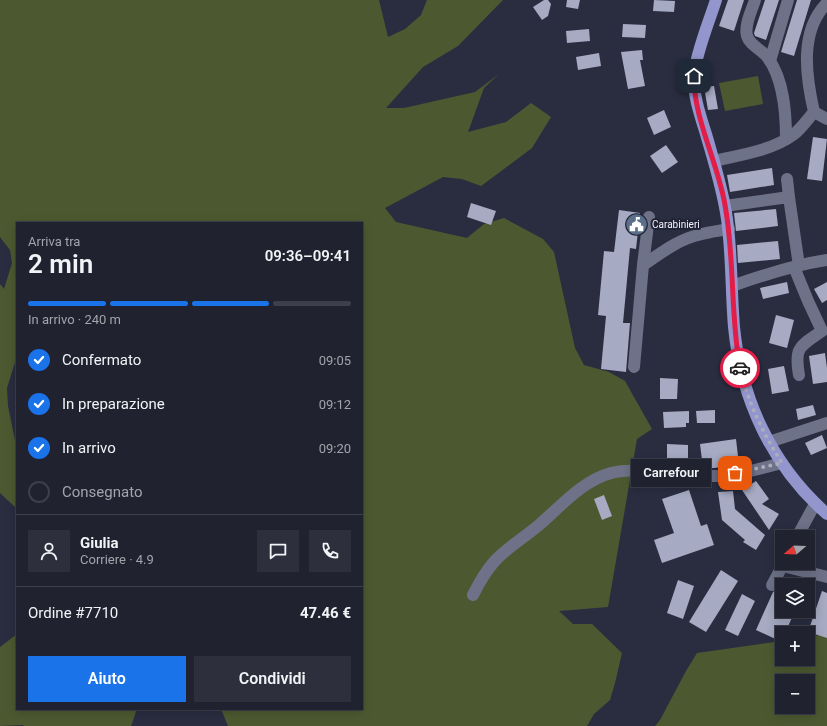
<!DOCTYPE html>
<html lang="it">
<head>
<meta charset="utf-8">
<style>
	:root { --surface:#202230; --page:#2d2f3c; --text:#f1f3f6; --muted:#a2a4ab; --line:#3d3f4c; --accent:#1a73e8 }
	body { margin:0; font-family:Roboto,sans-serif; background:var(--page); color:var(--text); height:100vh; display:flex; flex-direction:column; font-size:15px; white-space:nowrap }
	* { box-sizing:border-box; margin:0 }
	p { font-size:13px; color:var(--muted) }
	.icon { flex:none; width:22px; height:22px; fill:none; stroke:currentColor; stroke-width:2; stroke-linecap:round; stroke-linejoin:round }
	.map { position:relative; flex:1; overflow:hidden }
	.side { position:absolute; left:16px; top:222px; width:347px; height:488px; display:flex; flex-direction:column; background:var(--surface); border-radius:0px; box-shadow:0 2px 10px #0003,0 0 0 1px var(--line) }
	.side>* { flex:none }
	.needle { width:26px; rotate:251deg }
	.controls { position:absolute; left:775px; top:530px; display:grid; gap:8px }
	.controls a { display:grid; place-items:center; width:40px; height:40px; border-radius:0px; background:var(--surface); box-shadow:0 2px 10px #0003,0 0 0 1px var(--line); font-size:20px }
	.pin { position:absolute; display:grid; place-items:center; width:34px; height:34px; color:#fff; margin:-17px; border-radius:8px; box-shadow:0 2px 6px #0006 }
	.courier { position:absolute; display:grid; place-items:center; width:40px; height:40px; margin:-20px; border:3px solid #e11d48; border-radius:50%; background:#fff; color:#222; box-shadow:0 1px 5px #0007 }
	.bubble { position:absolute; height:28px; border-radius:0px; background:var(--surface); box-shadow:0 2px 10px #0003,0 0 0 1px var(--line); font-size:13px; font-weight:600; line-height:28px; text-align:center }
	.overview em { font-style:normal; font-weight:600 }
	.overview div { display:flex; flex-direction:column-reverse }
	.overview { display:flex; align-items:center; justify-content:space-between; height:68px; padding:0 12px }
	h1 { font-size:26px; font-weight:600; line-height:30px }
	.bar { display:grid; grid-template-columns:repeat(4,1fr); gap:6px 4px; align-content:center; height:48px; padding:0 12px }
	.bar i { height:5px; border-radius:3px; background:var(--line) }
	.bar .selected { background:var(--accent) }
	.bar p { grid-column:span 4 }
	.line { display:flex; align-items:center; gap:10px; padding:0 12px; border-top:1px solid var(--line) }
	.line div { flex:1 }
	.round { display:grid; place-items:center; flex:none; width:42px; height:42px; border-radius:0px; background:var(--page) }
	ol { padding:0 12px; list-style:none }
	li { display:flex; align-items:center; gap:12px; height:44px }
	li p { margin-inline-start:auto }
	li .icon { padding:4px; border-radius:50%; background:var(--accent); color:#fff; stroke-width:4 }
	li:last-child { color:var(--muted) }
	li i { width:22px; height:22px; border:2px solid var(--line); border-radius:50% }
	.button { display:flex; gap:8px; margin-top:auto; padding:8px 12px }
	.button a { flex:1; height:46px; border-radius:0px; background:var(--accent); color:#fff; font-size:16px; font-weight:600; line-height:46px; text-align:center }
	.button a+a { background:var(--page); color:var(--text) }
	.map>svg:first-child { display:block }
	.green { fill:#4c5930; fill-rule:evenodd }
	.building { fill:#a6aac2 }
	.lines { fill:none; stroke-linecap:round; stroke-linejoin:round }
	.minor { stroke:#6e7288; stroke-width:12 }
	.major { stroke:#9296cc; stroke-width:12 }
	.done { stroke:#acaebb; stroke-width:4; stroke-dasharray:0 7.2 }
	.route { stroke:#e11d48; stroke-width:5 }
	.labels { text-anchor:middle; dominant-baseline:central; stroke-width:4; stroke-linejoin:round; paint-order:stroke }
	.poi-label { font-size:10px; fill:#f2f3fd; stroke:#212335; text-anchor:start }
</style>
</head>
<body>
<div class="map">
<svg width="827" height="726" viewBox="0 0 827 726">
	<rect width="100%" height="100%" fill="#2a2d40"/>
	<g class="green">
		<path d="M0,0H379L388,37L405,29L421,15L427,0H503L458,46L423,67L386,108H404L475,92L499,74L484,88L468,132L506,122L531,103L551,117L532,148L481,186L462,179L443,177L385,208L396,222L467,238L484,224L504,218L543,239L554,252L575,348L584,365L609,372L625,381L652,429L637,439L608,607L559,611L573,624H592L622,653L615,683L610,700L594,714L587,726H228L221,709H362V223H17V356L7,388L8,406L17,450V509L0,493V284L4,289L12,263L10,250L0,237Z"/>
		<path d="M758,76L763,104L725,111L719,83Z"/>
		<path d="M17,634V709H137L131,726H24L23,725L0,726V647Z"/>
		<path d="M827,634V726H655L660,720L686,671L697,653L782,641V659H808V637ZM782,681H808V707H782Z"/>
	</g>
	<g class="building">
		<path d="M544,0H548L551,4L548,16L542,20L533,7Z"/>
		<path d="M567,0H580L578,9L566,7Z"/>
		<path d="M654,0L675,1L674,12L653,11Z"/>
		<path d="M728,0H744L734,31L719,26Z"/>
		<path d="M765,0H779L766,40L755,36L754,33Z"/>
		<path d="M797,0H811L794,56L781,52Z"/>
		<path d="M623,24L646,25L645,38L622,37Z"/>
		<path d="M589,29L590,41L567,43L566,31Z"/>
		<path d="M642,50L643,60H640L645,86L628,89L621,52Z"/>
		<path d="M599,53L601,66L578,70L576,57Z"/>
		<path d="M714,86L718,109L708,110L704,87Z"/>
		<path d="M664,110L671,127L654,135L647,118Z"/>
		<path d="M813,137L827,139L822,181L807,179Z"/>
		<path d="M666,145L678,162L662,173L650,156Z"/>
		<path d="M772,168L774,185L730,192L727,175Z"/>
		<path d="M471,203L496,211L491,225L467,217Z"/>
		<path d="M776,209L778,226L736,231L734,213Z"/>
		<path d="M619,210L640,213L636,249L630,248L623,323H630L626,372L601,369L606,316L598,315L604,251L614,252Z"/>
		<path d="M778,241L780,259L738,263L737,245Z"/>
		<path d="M787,282L789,293L763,299L760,288Z"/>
		<path d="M827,282V300L822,303L814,289Z"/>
		<path d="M776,315L794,320L787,348L769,343Z"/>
		<path d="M825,353L827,368V382L813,384L809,356Z"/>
		<path d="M784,366L789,391L772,394L768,369Z"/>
		<path d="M660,378L678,379L677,399H660Z"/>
		<path d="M813,405L816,415L798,420L796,409Z"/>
		<path d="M715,410V423H697L696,411Z"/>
		<path d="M689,411V423H686V427L664,428L663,412Z"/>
		<path d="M822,435L827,448L811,455L805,443Z"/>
		<path d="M736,439L739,465L714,468H703L700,444Z"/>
		<path d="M667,444L688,445V462L667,461Z"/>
		<path d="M756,481L769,499L762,504L779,514L769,530L742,490Z"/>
		<path d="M689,490L701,526L707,524L714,545L662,563L654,540L674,533L662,499Z"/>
		<path d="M733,491L735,509L765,535L756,550L743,542L745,540L722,520L718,492Z"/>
		<path d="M604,495L612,516L602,520L594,499Z"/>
		<path d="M721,570L738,581L706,632L689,622Z"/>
		<path d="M784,579L798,585H782V611H795L785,633H782V642L756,630L773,592L778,589Z"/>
		<path d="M678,580L694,586L683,619L667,613Z"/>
		<path d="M822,591L827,593V638L808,632Z"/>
		<path d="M742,594L755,601L738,636L725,630Z"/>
	</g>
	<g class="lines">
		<g class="minor">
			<path d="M755,0C752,10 744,25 747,36C750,46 763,50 768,58C784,80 786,113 786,139"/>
			<path d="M770,61L788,0"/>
			<path d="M814,112L827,119"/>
			<path d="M714,161C739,155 771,151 793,135C801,129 807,120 814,112C806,77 799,31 827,3"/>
			<path d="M787,179L789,197"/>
			<path d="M725,206L789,197L799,266"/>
			<path d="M643,265C660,254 677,240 698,235C708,232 718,231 729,229"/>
			<path d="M794,267L808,301L822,331C800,346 794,347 799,375"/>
			<path d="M732,286C763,275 794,265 827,260"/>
			<path d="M634,367L643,265L649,217"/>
			<path d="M769,442L827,423"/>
			<path d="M797,537L815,504"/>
			<path d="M783,566L827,577"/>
			<path d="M772,585L784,563"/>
			<path d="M473,595C479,583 485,572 494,562C505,549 525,537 539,525C561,506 582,481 611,473C622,470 654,469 666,471C680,473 693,476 708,476C733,477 758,469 782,463"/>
		</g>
		<path class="major" d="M716,0C709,22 696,53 694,75C693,95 700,115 706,134C714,162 723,190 727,219C732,254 731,291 734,327C741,399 772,466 827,514"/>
	</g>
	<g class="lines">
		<path class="done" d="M735,473L782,463C763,433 748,403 740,368"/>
		<path class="route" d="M694,76C693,117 718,163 725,205C735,259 730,314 740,368"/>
	</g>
	<defs>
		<symbol id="civic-disc" viewBox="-11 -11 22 22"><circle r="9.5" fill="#5c6f8a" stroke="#212335"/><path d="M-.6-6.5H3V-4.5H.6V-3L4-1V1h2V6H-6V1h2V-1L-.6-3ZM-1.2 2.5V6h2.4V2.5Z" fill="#fff"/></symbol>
	</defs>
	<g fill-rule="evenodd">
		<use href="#civic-disc" x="624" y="212" width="25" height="25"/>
	</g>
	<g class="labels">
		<g class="poi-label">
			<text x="652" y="224">Carabinieri</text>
		</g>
	</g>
</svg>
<div class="controls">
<a><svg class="needle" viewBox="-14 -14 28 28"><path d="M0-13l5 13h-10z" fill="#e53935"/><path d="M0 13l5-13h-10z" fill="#a2a4ab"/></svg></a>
<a><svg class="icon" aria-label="layers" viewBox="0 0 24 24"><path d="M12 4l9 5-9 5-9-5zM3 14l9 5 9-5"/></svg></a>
<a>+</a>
<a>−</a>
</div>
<div class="pin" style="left:735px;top:473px;background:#ea580c"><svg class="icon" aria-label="bag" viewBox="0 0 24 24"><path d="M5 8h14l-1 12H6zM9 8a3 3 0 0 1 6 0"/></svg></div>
<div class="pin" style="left:694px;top:76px;background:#1f2937"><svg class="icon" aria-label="home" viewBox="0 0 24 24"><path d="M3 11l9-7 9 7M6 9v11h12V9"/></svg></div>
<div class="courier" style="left:740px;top:368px"><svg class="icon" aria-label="car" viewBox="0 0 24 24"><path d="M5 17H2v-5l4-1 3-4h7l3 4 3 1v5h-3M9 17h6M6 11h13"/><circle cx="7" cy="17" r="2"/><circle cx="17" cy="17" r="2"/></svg></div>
<div class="bubble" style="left:631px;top:459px;width:80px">Carrefour</div>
<section class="side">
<div class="overview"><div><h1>2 min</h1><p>Arriva tra</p></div><em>09:36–09:41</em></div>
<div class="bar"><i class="selected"></i><i class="selected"></i><i class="selected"></i><i></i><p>In arrivo · 240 m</p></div>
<ol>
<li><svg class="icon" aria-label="check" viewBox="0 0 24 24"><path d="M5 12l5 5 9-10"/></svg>Confermato<p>09:05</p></li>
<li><svg class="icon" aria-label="check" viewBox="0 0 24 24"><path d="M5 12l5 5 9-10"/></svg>In preparazione<p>09:12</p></li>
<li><svg class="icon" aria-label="check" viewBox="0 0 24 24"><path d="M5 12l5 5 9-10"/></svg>In arrivo<p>09:20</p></li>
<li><i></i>Consegnato</li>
</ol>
<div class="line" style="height:72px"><a class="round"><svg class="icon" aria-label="person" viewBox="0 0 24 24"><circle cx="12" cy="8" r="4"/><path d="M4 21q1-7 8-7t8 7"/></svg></a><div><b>Giulia</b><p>Corriere · 4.9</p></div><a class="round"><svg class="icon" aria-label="chat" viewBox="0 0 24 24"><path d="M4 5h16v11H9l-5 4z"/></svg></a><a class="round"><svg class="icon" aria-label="phone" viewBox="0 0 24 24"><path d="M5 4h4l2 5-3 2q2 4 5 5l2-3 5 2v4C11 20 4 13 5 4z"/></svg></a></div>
<div class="line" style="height:52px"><div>Ordine #7710</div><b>47.46 €</b></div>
<div class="button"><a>Aiuto</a><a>Condividi</a></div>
</section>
</div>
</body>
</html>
